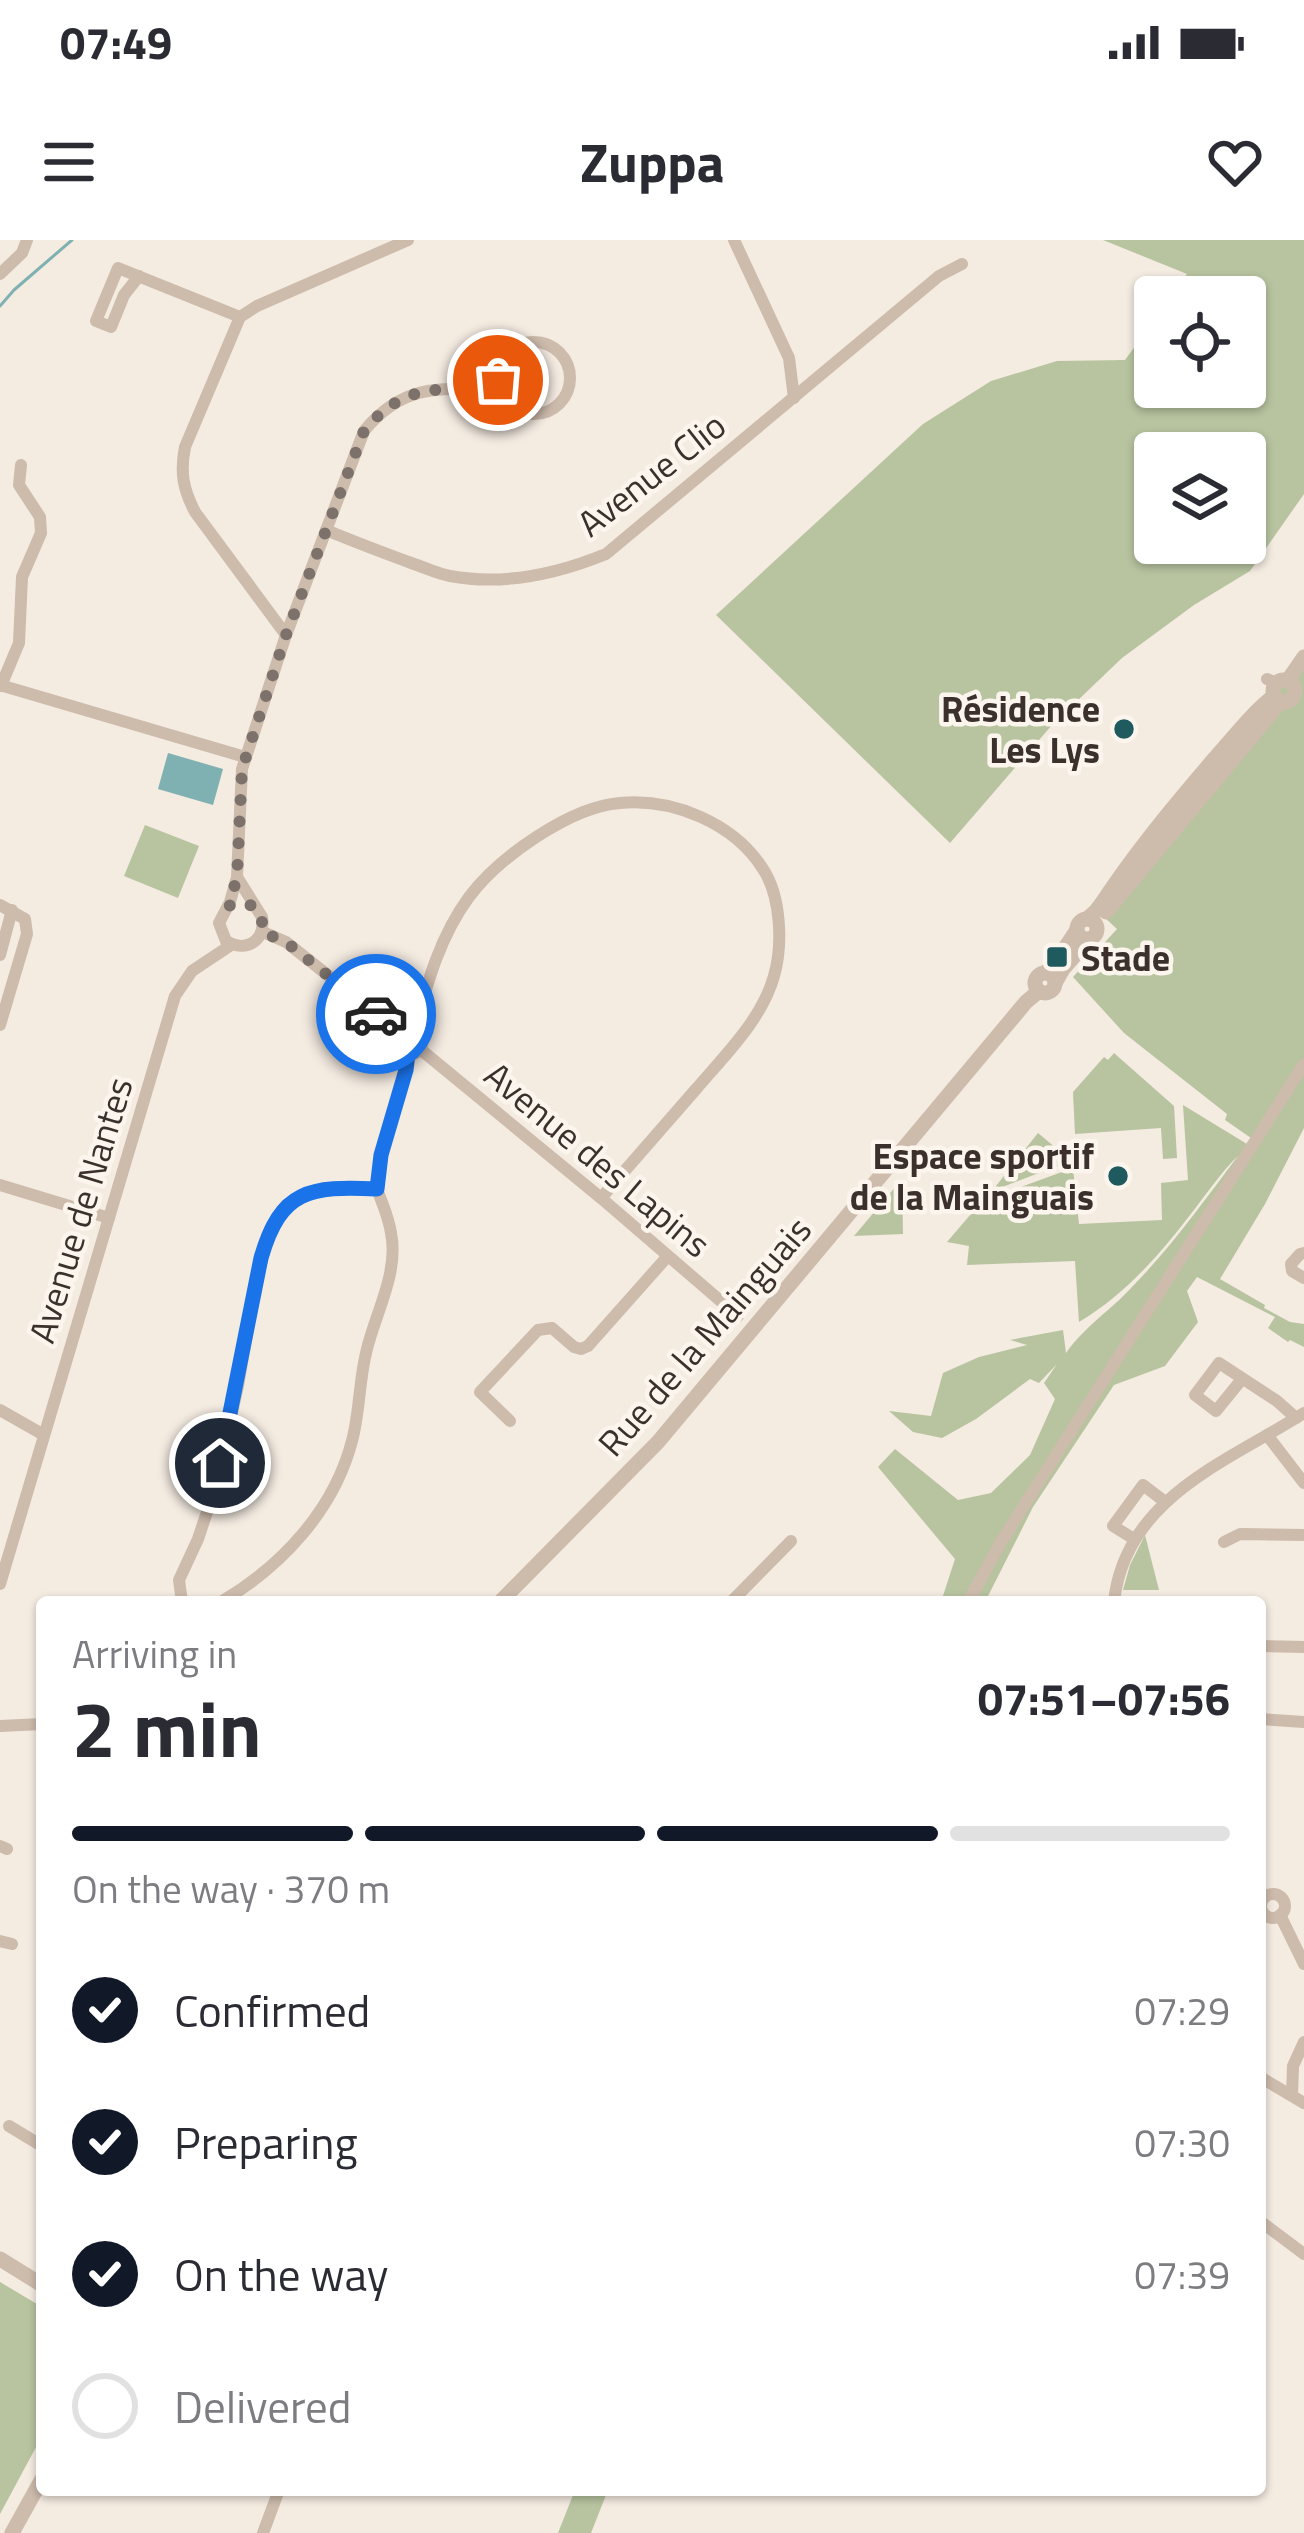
<!DOCTYPE html>
<html lang="en">
<head>
<meta charset="utf-8">
<style>
	:root { --surface:#fff; --page:#f7f7f7; --text:#2b2b33; --muted:#7c7c81; --line:#e1e1e2; --accent:#111827 }
	body { margin:0; font-family:"Titillium Web",sans-serif; background:var(--page); color:var(--text); height:100vh; display:flex; flex-direction:column; font-size:45px; white-space:nowrap }
	* { box-sizing:border-box; margin:0 }
	p { font-size:39px; color:var(--muted) }
	.icon { flex:none; width:66px; height:66px; fill:none; stroke:currentColor; stroke-width:2; stroke-linecap:round; stroke-linejoin:round }
	.map { position:relative; flex:1; overflow:hidden }
	.details { position:absolute; left:36px; top:1356px; width:1230px; height:900px; display:flex; flex-direction:column; background:var(--surface); border-radius:12px; box-shadow:0 3px 9px #0004 }
	.details>* { flex:none }
	.fabs { position:absolute; left:1134px; top:36px; display:grid; gap:24px }
	.fabs a { display:grid; place-items:center; width:132px; height:132px; border-radius:12px; background:var(--surface); box-shadow:0 3px 9px #0004; font-size:60px }
	.pin { position:absolute; display:grid; place-items:center; width:102px; height:102px; color:#fff; margin:-51px; border:6px solid #fff; border-radius:50%; box-shadow:0 3px 12px #0007 }
	.courier { position:absolute; display:grid; place-items:center; width:120px; height:120px; margin:-60px; border:9px solid #1a73e8; border-radius:50%; background:#fff; color:#222; box-shadow:0 3px 15px #0007 }
	.summary em { font-style:normal; font-weight:700 }
	.summary div { display:flex; flex-direction:column-reverse }
	.summary { display:flex; align-items:center; justify-content:space-between; height:204px; padding:0 36px }
	h1 { font-size:78px; font-weight:700; line-height:90px }
	.bar { display:grid; grid-template-columns:repeat(4,1fr); gap:18px 12px; align-content:center; height:144px; padding:0 36px }
	.bar i { height:15px; border-radius:9px; background:var(--line) }
	.bar .active { background:var(--accent) }
	.bar p { grid-column:span 4 }
	ol { padding:0 36px; list-style:none }
	li { display:flex; align-items:center; gap:36px; height:132px }
	li p { margin-inline-start:auto }
	li .icon { padding:12px; border-radius:50%; background:var(--accent); color:#fff; stroke-width:4 }
	li:last-child { color:var(--muted) }
	li i { width:66px; height:66px; border:6px solid var(--line); border-radius:50% }
	.status { display:flex; justify-content:space-between; align-items:center; height:84px; padding:0 60px; background:var(--surface); direction:ltr }
	.status svg { height:33px; fill:currentColor }
	header { display:flex; justify-content:space-between; align-items:center; height:156px; padding:0 36px; background:var(--surface); font-size:54px; font-weight:700 }
	.map>svg:first-child { display:block }
	.green { fill:#b8c4a0; fill-rule:evenodd }
	.water { fill:#7fb0b2 }
	.lines { fill:none; stroke-linecap:round; stroke-linejoin:round }
	.stream { stroke:#7fb0b2; stroke-width:3 }
	.minor { stroke:#cdbbac; stroke-width:12 }
	.tertiary { stroke:#cdbbac; stroke-width:15 }
	.done { stroke:#7c716b; stroke-width:12; stroke-dasharray:0 21.6 }
	.route { stroke:#1a73e8; stroke-width:15 }
	.poi-dot { fill:#1f5a5e; stroke:#fbf5ee; stroke-width:4.5 }
	.labels { text-anchor:middle; dominant-baseline:central; stroke-width:9; stroke-linejoin:round; paint-order:stroke }
	.street-label { font-size:36px; fill:#3b302b; stroke:#fbf5ee }
	.poi-label { font-size:36px; font-weight:bold; fill:#3b302b; stroke:#fbf5ee; text-anchor:end }
</style>
</head>
<body>
<div class="status"><b>07:49</b><svg viewBox="0 0 49 12"><path d="M0 12V9h3v3zM5 12V6h3v6zM10 12V3h3v9zM15 12V0h3v12zM26 1h20v11H26zM47 4h2v5h-2z"/></svg></div>
<header><svg class="icon" aria-label="menu" viewBox="0 0 24 24"><path d="M4 6h16M4 12h16M4 18h16"/></svg>Zuppa<svg class="icon" aria-label="heart" viewBox="0 0 24 24"><path d="M12 20l-8-8c-3-5 5-10 8-4 3-6 11-1 8 4z"/></svg></header>
<div class="map">
<svg width="1304" height="2293" viewBox="0 0 1304 2293">
	<rect width="100%" height="100%" fill="#f4ebe1"/>
	<g class="green">
		<path d="M1103,0H1304V254L1250,331L1194,365L1122,418L1052,485L950,603L716,375L923,184L991,141L1057,121L1125,120L1155,79V147H1245V57H1171L1187,34ZM1155,213H1245V303H1155Z"/>
		<path d="M1304,411V888L1265,964L1220,1039L1265,1065L1264,1068L1290,1082L1304,1084V1107L1290,1100L1288,1102L1268,1088L1275,1077L1197,1037L1187,1051L1198,1082L1165,1126L1114,1145L1033,1267L985,1362H941L955,1319L878,1227L895,1209L958,1260L991,1253L1030,1215L1055,1159L1044,1143L1057,1124L1039,1143L1030,1139L976,1179L942,1198L913,1192L889,1171L931,1176L943,1133L979,1117L1027,1105L1010,1100L1063,1090L1066,1113C1087,1084 1109,1072 1132,1047C1172,1006 1204,961 1238,916C1221,932 1205,956 1190,975C1158,1017 1124,1055 1079,1082L1075,1021L967,1025L969,1006L947,1002L982,961L1073,928L1079,984L1162,980L1161,943L1188,940L1183,865L1247,904L1251,898L1225,880L1227,874L1124,793L1073,737L1117,689L1091,665L1150,590Z"/>
		<path d="M145,585L199,606L178,658L124,636Z"/>
		<path d="M1114,813L1174,866L1177,918L1163,919L1161,888L1075,894L1073,852L1104,817L1108,820Z"/>
		<path d="M1038,893L1068,918V922L992,951Z"/>
		<path d="M902,939L903,994L854,996Z"/>
		<path d="M1145,1295L1159,1350H1123L1130,1325Z"/>
		<path d="M0,2042L42,2067V2196L0,2274Z"/>
		<path d="M575,2250H608L591,2293H558Z"/>
	</g>
	<path class="water" d="M168,513L223,529L213,565L158,549Z"/>
	<g class="lines">
		<path class="stream" d="M0,66L14,50L72,0"/>
		<g class="minor">
			<path d="M734,0L789,118L794,158"/>
			<path d="M0,34L22,13L27,0"/>
			<path d="M139,36L124,55L111,87L96,81L118,28L240,77"/>
			<circle cx="534" cy="138" r="36"/>
			<path d="M326,290C355,302 384,313 414,324C426,328 438,334 450,336C503,346 557,334 606,314L939,36L962,24"/>
			<path d="M286,395L195,272C183,249 180,232 185,207L240,77L257,66L408,0"/>
			<path d="M1267,439L1276,443"/>
			<path d="M0,445L245,517"/>
			<path d="M1,446L19,403L22,337L41,293L40,277L19,245L21,225"/>
			<path d="M237,637L262,677C266,701 246,713 226,701L219,683L230,662L237,637L242,529L286,395L364,191C404,142 442,148 500,151"/>
			<path d="M0,665L25,679L27,694L0,785"/>
			<path d="M263,692L286,702L403,795"/>
			<path d="M0,715L12,670"/>
			<circle cx="411" cy="803" r="11"/>
			<path d="M414,792C427,744 439,698 469,657C499,617 570,567 620,563C673,558 734,583 763,629C781,656 783,705 774,736C762,779 726,814 697,848C665,885 633,921 601,958"/>
			<path d="M420,809L601,958L738,1076"/>
			<path d="M0,945L109,978"/>
			<path d="M1304,1013L1300,1014L1291,1024L1292,1031L1304,1038"/>
			<path d="M1242,1139L1216,1171L1195,1155L1219,1123L1277,1161L1296,1178"/>
			<path d="M0,1170L44,1195"/>
			<path d="M510,1181L480,1152L538,1090L552,1088L574,1107L581,1109L588,1106L667,1017"/>
			<path d="M1267,1195L1304,1243"/>
			<path d="M1134,1299L1113,1286L1143,1245L1164,1261"/>
			<path d="M1224,1302L1240,1294L1304,1295"/>
			<path d="M0,1344L175,756L192,731L231,705"/>
			<path d="M182,1362L179,1340L198,1299L215,1248L238,1146L255,1047L270,989L286,965L306,955L339,947L377,949L381,915L406,830L408,813"/>
			<path d="M221,1362C282,1326 334,1270 352,1201C360,1171 359,1139 367,1109C376,1072 399,1032 391,993C389,978 382,963 377,949"/>
			<path d="M731,1362L791,1301"/>
			<path d="M968,1362L1001,1302L1304,824"/>
			<path d="M1114,1362C1125,1258 1227,1222 1304,1173"/>
			<path d="M1260,1406L1304,1407"/>
			<path d="M1260,1479L1304,1482"/>
			<path d="M0,1486L42,1484"/>
			<path d="M0,1606L7,1609"/>
			<circle cx="1273" cy="1666" r="12"/>
			<path d="M1280,1675L1304,1724"/>
			<path d="M0,1701L12,1704"/>
			<path d="M1260,1837L1304,1863"/>
			<path d="M1292,1855L1293,1826L1304,1802"/>
			<path d="M9,1886L42,1906"/>
			<path d="M1260,1981L1304,2014"/>
			<path d="M263,2293L279,2250"/>
		</g>
		<g class="tertiary">
			<circle cx="1284" cy="451" r="11"/>
			<path d="M1288,440L1304,417"/>
			<path d="M1106,672L1281,461"/>
			<circle cx="1087" cy="689" r="10"/>
			<path d="M1087,679L1098,669C1133,615 1173,567 1215,518C1234,497 1252,473 1274,456"/>
			<path d="M1047,731L1055,723L1077,690"/>
			<circle cx="1045" cy="743" r="10"/>
			<path d="M1055,743L1063,729L1088,700"/>
			<path d="M500,1362L658,1202L1026,762L1039,751"/>
			<path d="M0,2019L42,2045"/>
			<path d="M12,2293L42,2239"/>
		</g>
	</g>
	<g class="lines">
		<path class="done" d="M376,774L286,702L262,692V677C254,664 243,659 229,666L237,637L242,529L286,395L364,191C404,142 442,148 500,151L498,140"/>
		<path class="route" d="M220,1223L261,1018C281,949 310,946 377,949L381,915L406,830L408,813L400,806L403,795L376,774"/>
	</g>
	<g class="poi-dot">
		<circle cx="1124" cy="489" r="12"/>
		<rect x="1045" y="705" width="24" height="24" rx="6"/>
		<circle cx="1118" cy="936" r="12"/>
	</g>
	<g class="labels">
		<g class="street-label">
			<text transform="translate(651 234) rotate(-38)">Avenue Clio</text>
			<text transform="translate(598 919) rotate(40)">Avenue des Lapins</text>
			<text transform="translate(80 970) rotate(-73)">Avenue de Nantes</text>
			<text transform="translate(704 1096) rotate(-49)">Rue de la Mainguais</text>
		</g>
		<g class="poi-label">
			<text x="1100" y="468">Résidence<tspan x="1100" dy="41">Les Lys</tspan></text>
			<text x="1081" y="717" text-anchor="start">Stade</text>
			<text x="1094" y="915">Espace sportif<tspan x="1094" dy="41">de la Mainguais</tspan></text>
		</g>
	</g>
</svg>
<div class="fabs">
<a><svg class="icon" aria-label="locate" viewBox="0 0 24 24"><circle cx="12" cy="12" r="6"/><path d="M12 2v4M12 18v4M2 12h4M18 12h4"/></svg></a>
<a><svg class="icon" aria-label="layers" viewBox="0 0 24 24"><path d="M12 4l9 5-9 5-9-5zM3 14l9 5 9-5"/></svg></a>
</div>
<div class="pin" style="left:498px;top:140px;background:#ea580c"><svg class="icon" aria-label="bag" viewBox="0 0 24 24"><path d="M5 8h14l-1 12H6zM9 8a3 3 0 0 1 6 0"/></svg></div>
<div class="pin" style="left:220px;top:1223px;background:#1f2937"><svg class="icon" aria-label="home" viewBox="0 0 24 24"><path d="M3 11l9-7 9 7M6 9v11h12V9"/></svg></div>
<div class="courier" style="left:376px;top:774px"><svg class="icon" aria-label="car" viewBox="0 0 24 24"><path d="M5 17H2v-5l4-1 3-4h7l3 4 3 1v5h-3M9 17h6M6 11h13"/><circle cx="7" cy="17" r="2"/><circle cx="17" cy="17" r="2"/></svg></div>
<section class="details">
<div class="summary"><div><h1>2 min</h1><p>Arriving in</p></div><em>07:51–07:56</em></div>
<div class="bar"><i class="active"></i><i class="active"></i><i class="active"></i><i></i><p>On the way · 370 m</p></div>
<ol>
<li><svg class="icon" aria-label="check" viewBox="0 0 24 24"><path d="M5 12l5 5 9-10"/></svg>Confirmed<p>07:29</p></li>
<li><svg class="icon" aria-label="check" viewBox="0 0 24 24"><path d="M5 12l5 5 9-10"/></svg>Preparing<p>07:30</p></li>
<li><svg class="icon" aria-label="check" viewBox="0 0 24 24"><path d="M5 12l5 5 9-10"/></svg>On the way<p>07:39</p></li>
<li><i></i>Delivered</li>
</ol>
</section>
</div>
</body>
</html>
